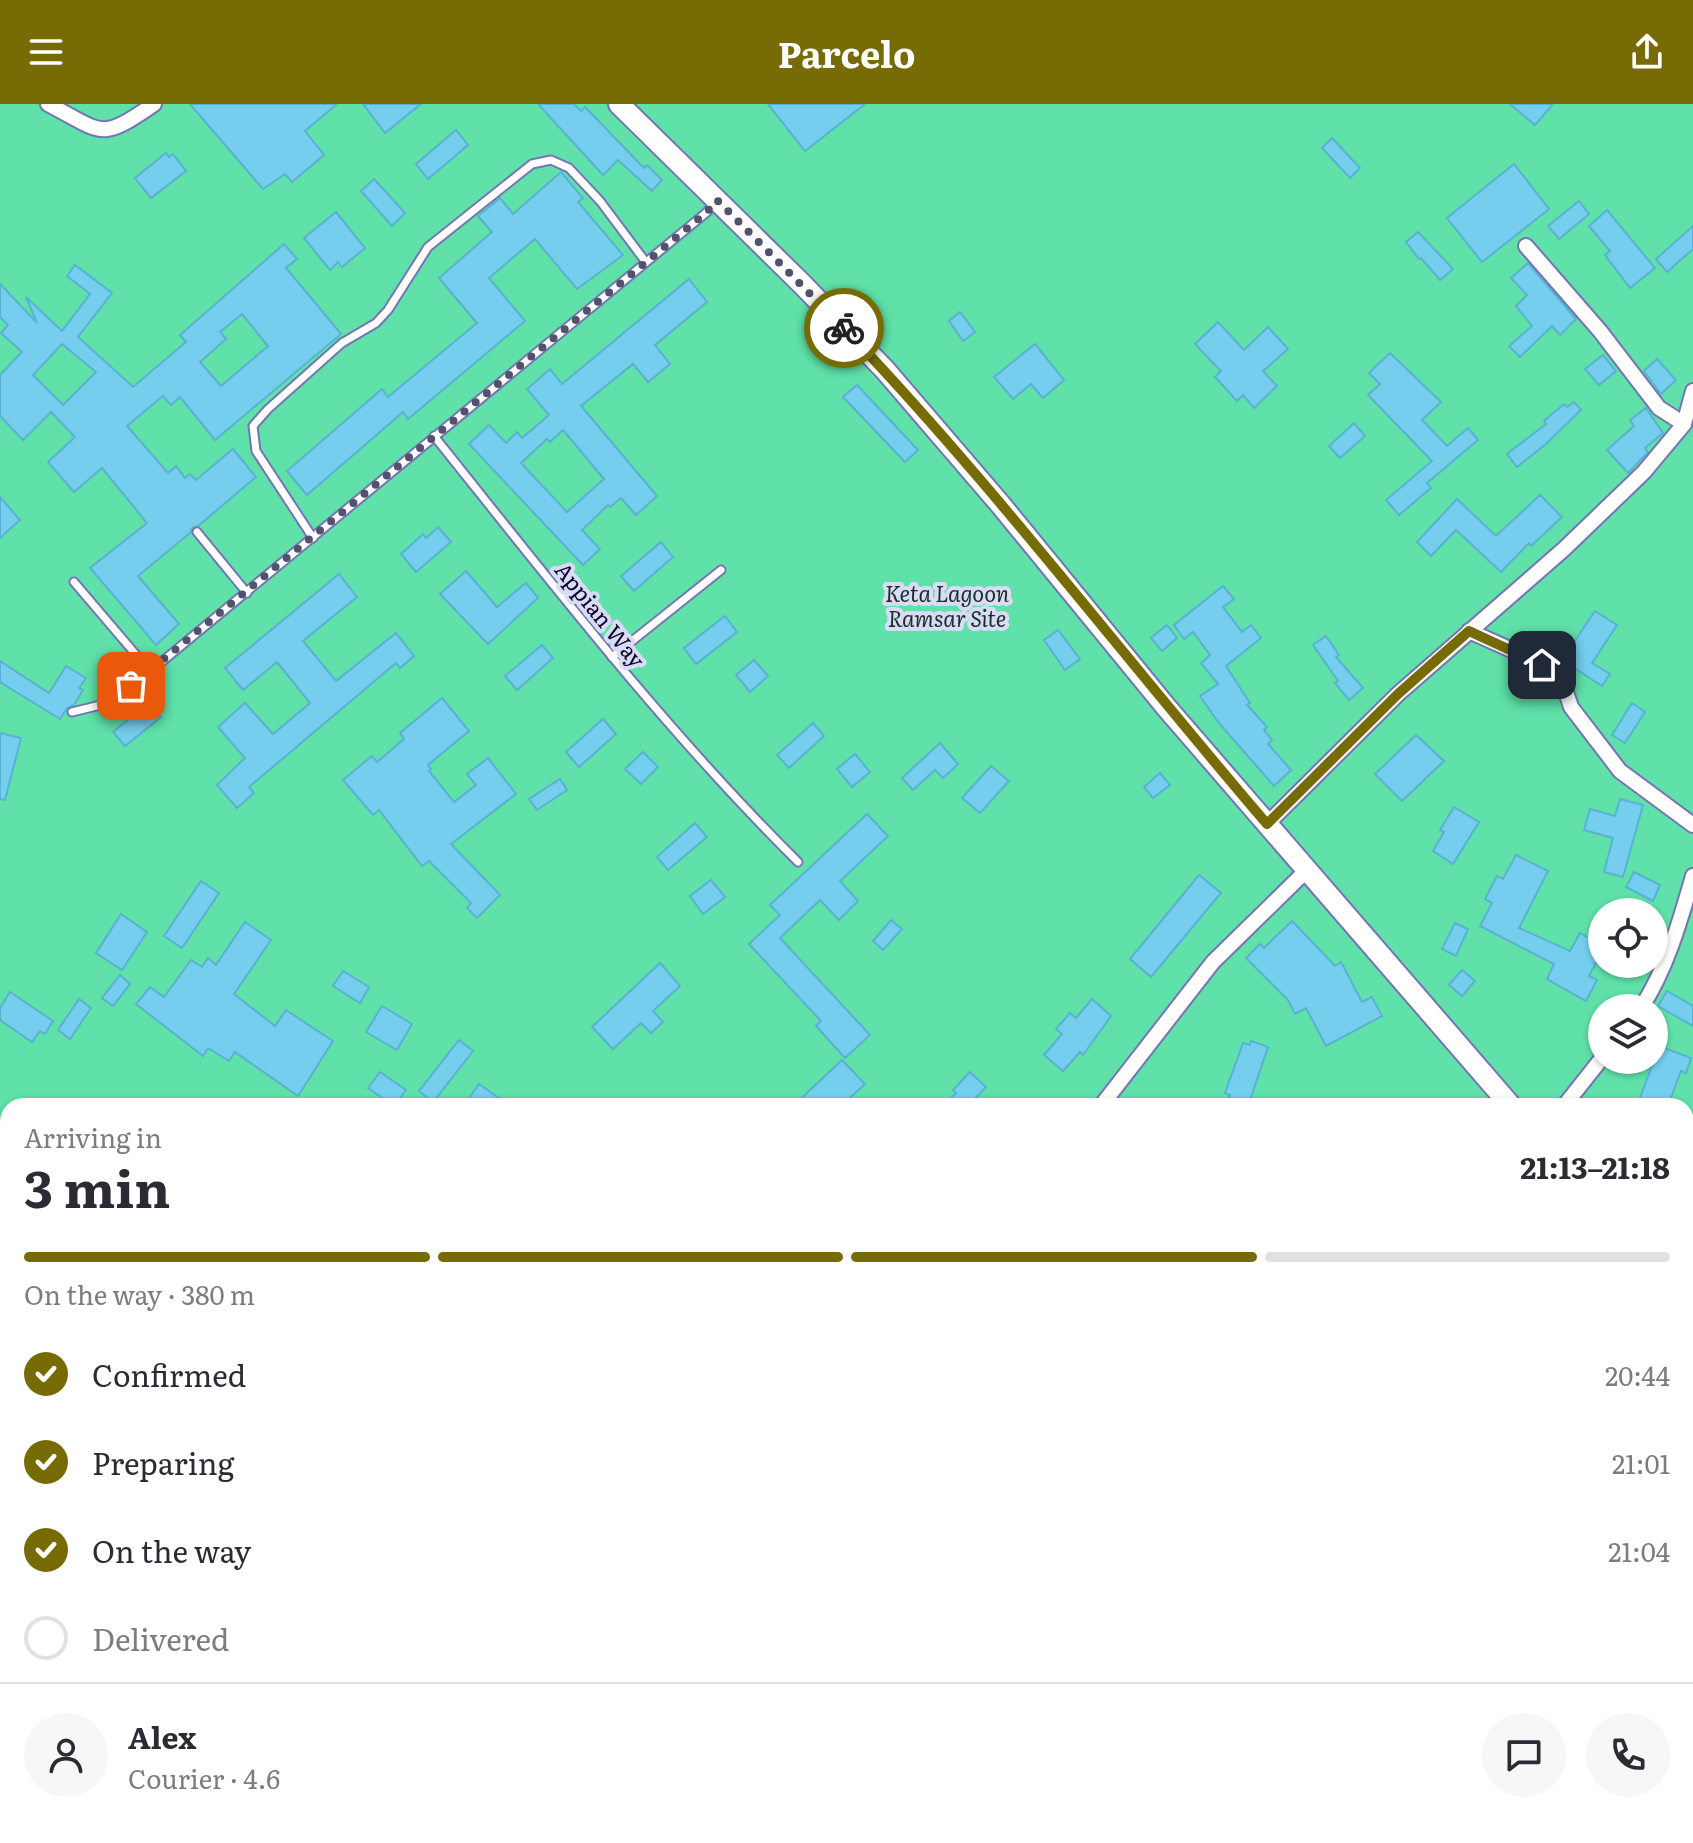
<!DOCTYPE html>
<html lang="en">
<head>
<meta charset="utf-8">
<style>
	:root { --surface:#fff; --page:#f7f7f7; --text:#2b2b33; --muted:#7c7c81; --line:#e1e1e2; --accent:#766b05 }
	body { margin:0; font-family:Literata,serif; background:var(--page); color:var(--text); height:100vh; display:flex; flex-direction:column; font-size:30px; white-space:nowrap }
	* { box-sizing:border-box; margin:0 }
	p { font-size:26px; color:var(--muted) }
	.icon { flex:none; width:44px; height:44px; fill:none; stroke:currentColor; stroke-width:2; stroke-linecap:round; stroke-linejoin:round }
	.map { position:relative; flex:1; overflow:hidden }
	.side { position:absolute; left:0px; top:994px; width:1694px; height:746px; display:flex; flex-direction:column; background:var(--surface); border-radius:24px 24px 0 0; box-shadow:0 2px 6px #0004 }
	.side>* { flex:none }
	.tools { position:absolute; left:1588px; top:794px; display:grid; gap:16px }
	.tools a { display:grid; place-items:center; width:80px; height:80px; border-radius:50%; background:var(--surface); box-shadow:0 2px 6px #0004; font-size:40px }
	.pin { position:absolute; display:grid; place-items:center; width:68px; height:68px; color:#fff; margin:-34px; border-radius:16px; box-shadow:0 4px 12px #0006 }
	.courier { position:absolute; display:grid; place-items:center; width:80px; height:80px; margin:-40px; border:6px solid #766b05; border-radius:50%; background:#fff; color:#222; box-shadow:0 2px 10px #0007 }
	.overview em { font-style:normal; font-weight:700 }
	.overview div { display:flex; flex-direction:column-reverse }
	.overview { display:flex; align-items:center; justify-content:space-between; height:136px; padding:0 24px }
	h1 { font-size:52px; font-weight:700; line-height:60px }
	.bar { display:grid; grid-template-columns:repeat(4,1fr); gap:12px 8px; align-content:center; height:96px; padding:0 24px }
	.bar i { height:10px; border-radius:6px; background:var(--line) }
	.bar .on { background:var(--accent) }
	.bar p { grid-column:span 4 }
	.line { display:flex; align-items:center; gap:20px; padding:0 24px; border-top:2px solid var(--line) }
	.line div { flex:1 }
	.round { display:grid; place-items:center; flex:none; width:84px; height:84px; border-radius:42px; background:var(--page) }
	ol { padding:0 24px; list-style:none }
	li { display:flex; align-items:center; gap:24px; height:88px }
	li p { margin-inline-start:auto }
	li .icon { padding:8px; border-radius:50%; background:var(--accent); color:#fff; stroke-width:4 }
	li:last-child { color:var(--muted) }
	li i { width:44px; height:44px; border:4px solid var(--line); border-radius:50% }
	header { display:flex; justify-content:space-between; align-items:center; height:104px; padding:0 24px; background:var(--accent); color:#fff; font-size:36px; font-weight:700 }
	.map>svg:first-child { display:block }
	.green { fill:#5fe1a9; fill-rule:evenodd }
	.building { fill:#75ceed; stroke:#59b3d0; stroke-width:2; fill-rule:evenodd }
	.lines { fill:none; stroke-linecap:round; stroke-linejoin:round }
	.service-casing { stroke:#7475b4; stroke-width:11 }
	.minor-casing { stroke:#7475b4; stroke-width:18 }
	.secondary-casing { stroke:#7475b4; stroke-width:24 }
	.service { stroke:#fff; stroke-width:7 }
	.minor { stroke:#fff; stroke-width:14 }
	.secondary { stroke:#fff; stroke-width:20 }
	.done { stroke:#53526c; stroke-width:8; stroke-dasharray:0 14.4 }
	.route { stroke:#766b05; stroke-width:10 }
	.labels { text-anchor:middle; dominant-baseline:central; stroke-width:8; stroke-linejoin:round; paint-order:stroke }
	.park-label { font-size:22px; font-style:italic; fill:#1a3025; stroke:#d9dbf7 }
	.street-label { font-size:22px; fill:#0b0921; stroke:#d9dbf7 }
</style>
</head>
<body>
<header><svg class="icon" aria-label="menu" viewBox="0 0 24 24"><path d="M4 6h16M4 12h16M4 18h16"/></svg>Parcelo<svg class="icon" aria-label="share" viewBox="0 0 24 24"><path d="M12 15V3M7 8l5-5 5 5M5 13v7h14v-7"/></svg></header>
<div class="map">
<svg width="1693" height="1739" viewBox="0 0 1693 1739">
	<rect width="100%" height="100%" fill="#d9dbf7"/>
	<path class="green" d="M0,0H1693V1739H0ZM1602,808H1654V860H1602ZM1602,904H1654V956H1602ZM8,1002H1686V1732H8Z"/>
	<g class="building">
		<path d="M190,0H337L305,27L324,51L292,78L285,70L263,85Z"/>
		<path d="M363,0H421L385,29Z"/>
		<path d="M538,0H574L581,7L585,3L644,64L647,61L662,76L652,87L618,56L603,71Z"/>
		<path d="M768,0H865L805,47Z"/>
		<path d="M1510,0H1553L1535,21Z"/>
		<path d="M456,26L468,41L428,75L416,60Z"/>
		<path d="M1332,34L1360,64L1350,74L1322,44Z"/>
		<path d="M166,49L169,53L173,50L186,67L151,94L135,74Z"/>
		<path d="M1514,60L1549,105L1482,158L1447,114Z"/>
		<path d="M561,68L583,94L578,98L623,151L577,185L535,135L489,174L525,217L408,315L403,308L307,391L287,367L382,285L388,293L477,219L439,174L492,128L478,112L500,94L513,110Z"/>
		<path d="M374,75L405,109L392,122L361,87Z"/>
		<path d="M1579,97L1589,110L1559,135L1548,122Z"/>
		<path d="M1607,106L1655,164L1630,184L1605,151L1610,147L1589,122Z"/>
		<path d="M336,108L365,144L342,163L338,158L330,166L304,134Z"/>
		<path d="M1693,122V145L1667,168L1656,155Z"/>
		<path d="M1418,128L1453,165L1440,176L1421,154L1419,155L1406,138Z"/>
		<path d="M284,140L297,155L286,164L341,230L215,336L180,293L171,301L163,292L127,322L168,369L176,362L185,374L190,370L196,376L233,345L256,373L198,422L192,424L191,428L138,472L179,520L156,541L90,464L147,419L102,364L74,388L48,358L75,333L51,308L23,336L0,312V271L22,248L1,229L8,221L0,213V180L37,219L26,193L62,227L90,190L67,172L75,161L112,189L78,233L133,283L186,238L180,231ZM242,210L268,242L221,282L200,258L226,235L220,228ZM62,240L96,268L63,301L33,271Z"/>
		<path d="M1528,159L1576,215L1560,231L1552,222L1520,253L1509,242L1532,222L1516,202L1527,191L1511,174Z"/>
		<path d="M689,175L707,198L655,241L670,260L648,278L633,260L581,302L657,392L636,411L621,394L610,403L608,401L582,426L600,445L583,461L469,340L489,321L506,339L517,328L522,334L549,311L527,285L550,265L562,280ZM563,326L604,375L567,408L521,359L547,335L550,338Z"/>
		<path d="M960,208L975,228L963,237L949,217Z"/>
		<path d="M1218,218L1244,246L1268,223L1288,245L1263,267L1277,282L1254,304L1243,291L1237,297L1215,273L1221,267L1195,240Z"/>
		<path d="M1035,240L1064,276L1043,294L1031,280L1013,295L994,273Z"/>
		<path d="M1390,249L1441,298L1422,316L1447,342L1468,324L1478,336L1427,379L1431,384L1399,411L1386,396L1432,357L1368,291L1380,280L1369,269Z"/>
		<path d="M1603,251L1616,267L1599,281L1585,265Z"/>
		<path d="M1657,255L1676,276L1661,290L1644,267Z"/>
		<path d="M857,281L918,346L905,358L843,293Z"/>
		<path d="M1574,298L1581,306L1546,340L1517,363L1507,350L1546,320L1544,317L1564,300L1567,303Z"/>
		<path d="M1646,304L1663,329L1645,344L1648,348L1628,369L1607,346L1634,322L1630,316Z"/>
		<path d="M1354,319L1365,332L1340,354L1329,342Z"/>
		<path d="M1540,391L1562,413L1531,442L1529,439L1501,468L1456,426L1431,452L1417,438L1457,395L1496,432Z"/>
		<path d="M0,393L20,416L0,434Z"/>
		<path d="M438,423L451,438L416,468L401,450L423,430L426,434Z"/>
		<path d="M661,438L673,453L634,487L621,472Z"/>
		<path d="M466,467L497,503L526,479L538,494L488,540L440,490Z"/>
		<path d="M339,470L357,493L303,537L336,577L396,529L414,552L400,564L396,559L249,683L254,689L237,704L217,681L245,654L218,623L245,599L273,630L310,599L277,558L243,586L225,564Z"/>
		<path d="M1223,482L1234,495L1223,503L1242,528L1251,521L1261,534L1226,562L1250,599L1247,601L1267,623L1264,626L1272,636L1268,640L1291,666L1274,682L1218,618L1200,592L1218,580L1201,559L1210,551L1193,528L1184,535L1174,521Z"/>
		<path d="M1595,507L1617,521L1592,559L1610,570L1602,582L1562,556Z"/>
		<path d="M725,512L737,528L696,560L684,544Z"/>
		<path d="M1167,521L1177,534L1162,547L1151,534Z"/>
		<path d="M1058,526L1080,555L1065,566L1044,536Z"/>
		<path d="M1326,532L1339,551L1336,553L1363,584L1349,596L1335,579L1338,577L1313,541Z"/>
		<path d="M542,541L553,554L517,586L505,572Z"/>
		<path d="M754,556L768,572L750,588L736,571Z"/>
		<path d="M0,557L49,589L66,562L86,574L79,584L83,586L74,601L67,604L60,615L0,578Z"/>
		<path d="M442,594L469,627L428,661L431,665L429,667L454,698L476,681L467,670L488,654L516,690L451,740L500,791L477,814L467,804L471,799L429,757L422,762L379,706L373,711L343,676L372,652L377,658L404,635L400,629Z"/>
		<path d="M150,598L161,613L125,642L113,628Z"/>
		<path d="M1632,599L1645,608L1625,639L1612,631Z"/>
		<path d="M603,615L616,630L579,663L566,648Z"/>
		<path d="M813,619L824,632L789,664L777,651Z"/>
		<path d="M0,629L21,634L5,696L0,695Z"/>
		<path d="M1416,631L1444,657L1402,697L1375,670Z"/>
		<path d="M940,639L958,660L943,674L935,666L913,686L902,674Z"/>
		<path d="M643,648L658,663L641,680L625,665Z"/>
		<path d="M855,650L870,668L852,683L837,665Z"/>
		<path d="M991,662L1009,677L980,709L962,694Z"/>
		<path d="M1160,669L1170,681L1153,694L1144,683Z"/>
		<path d="M560,675L567,686L537,706L529,695Z"/>
		<path d="M1620,695L1643,701L1623,773L1604,768L1613,734L1584,726L1590,705L1615,712Z"/>
		<path d="M1454,703L1479,718L1453,760L1433,747L1444,728L1440,726Z"/>
		<path d="M867,710L888,732L840,777L858,797L839,816L820,796L780,834L870,931L845,954L816,922L821,917L749,840L780,811L770,801Z"/>
		<path d="M695,719L707,733L668,766L657,753Z"/>
		<path d="M1516,751L1548,767L1519,824L1570,847L1580,829L1602,842V847L1589,872L1597,876L1586,897L1547,875L1554,860L1480,822L1492,799L1485,795L1497,772L1503,775Z"/>
		<path d="M1634,768L1660,781L1653,797L1626,783Z"/>
		<path d="M1199,771L1221,789L1151,873L1130,855Z"/>
		<path d="M711,776L725,793L703,810L690,792Z"/>
		<path d="M201,777L219,789L182,844L164,832Z"/>
		<path d="M121,810L147,828L122,866L96,849Z"/>
		<path d="M891,816L902,825L883,846L873,837Z"/>
		<path d="M1292,817L1335,862L1341,858L1362,898L1372,893L1382,912L1326,942L1306,904L1295,910L1288,896L1246,854L1260,840L1264,844Z"/>
		<path d="M245,818L271,836L234,890L275,922L286,906L333,937L298,992L235,948L229,957L208,944L203,952L136,900L150,883L164,893L191,856L202,863L208,854L216,861Z"/>
		<path d="M1455,819L1468,825L1456,852L1442,845Z"/>
		<path d="M660,859L680,882L653,907L663,918L651,929L641,919L613,945L592,923Z"/>
		<path d="M1462,866L1475,877L1462,892L1449,881Z"/>
		<path d="M343,867L369,883L360,899L333,882Z"/>
		<path d="M120,871L130,880L113,902L102,894Z"/>
		<path d="M1667,887L1693,902V922L1658,902Z"/>
		<path d="M10,888L53,917L45,930L40,927L32,938L0,916V904Z"/>
		<path d="M79,895L91,904L70,935L58,926Z"/>
		<path d="M1092,895L1111,912L1083,951L1080,948L1063,967L1044,951L1062,930L1056,925L1070,909L1076,914Z"/>
		<path d="M382,902L412,920L397,946L366,928Z"/>
		<path d="M459,936L473,947L433,998L419,987Z"/>
		<path d="M1251,937L1268,943L1248,1002H1226L1230,991L1225,989L1243,939L1250,941Z"/>
		<path d="M1659,942L1691,954L1686,969L1681,967L1668,1002H1637Z"/>
		<path d="M842,956L865,980L841,1002H793Z"/>
		<path d="M380,968L406,986L394,1002L368,984Z"/>
		<path d="M970,968L986,983L968,1002H943L956,989L953,986Z"/>
		<path d="M479,980L510,1002H464Z"/>
	</g>
	<g class="lines">
		<defs>
			<g id="service">
				<path d="M434,332C551,478 665,626 798,758"/>
				<path d="M197,428L247,489"/>
				<path d="M313,434L256,347L253,322L268,305L342,239L376,219L388,206L428,143L532,60L551,56L569,64L600,97L645,157"/>
				<path d="M74,478L149,566"/>
				<path d="M612,553L721,466"/>
				<path d="M72,608L113,598L707,108L715,98"/>
				<path d="M0,1582L8,1585"/>
			</g>
			<g id="minor">
				<path d="M48,0C104,29 99,38 154,0"/>
				<path d="M1526,142L1600,227L1659,304L1684,320"/>
				<path d="M1469,527L1559,567L1571,603L1620,667L1693,721"/>
				<path d="M1267,720L1398,590L1564,445L1644,368L1684,320L1693,287"/>
				<path d="M1641,904C1667,864 1680,817 1693,772"/>
				<path d="M1101,1002L1213,858L1308,765"/>
				<path d="M1564,1002L1602,954"/>
				<path d="M0,1503L8,1509"/>
				<path d="M388,1732L398,1739"/>
				<path d="M507,1739L512,1732"/>
			</g>
			<g id="secondary">
				<path d="M619,0L803,181L885,266L1000,400L1166,603L1511,1002"/>
				<path d="M1686,1195L1693,1203"/>
			</g>
		</defs>
		<use href="#service" class="service-casing"/>
		<use href="#minor" class="minor-casing"/>
		<use href="#secondary" class="secondary-casing"/>
		<use href="#service" class="service"/>
		<use href="#minor" class="minor"/>
		<use href="#secondary" class="secondary"/>
	</g>
	<g class="lines">
		<path class="done" d="M131,582L707,108L717,96L844,224"/>
		<path class="route" d="M844,224C994,381 1125,555 1267,720L1398,590L1469,527L1542,561"/>
	</g>
	<g class="labels">
		<g class="park-label">
			<text x="947" y="488">Keta Lagoon<tspan x="947" dy="25">Ramsar Site</tspan></text>
		</g>
		<g class="street-label">
			<text transform="translate(601 510) rotate(51)">Appian Way</text>
		</g>
	</g>
</svg>
<div class="tools">
<a><svg class="icon" aria-label="locate" viewBox="0 0 24 24"><circle cx="12" cy="12" r="6"/><path d="M12 2v4M12 18v4M2 12h4M18 12h4"/></svg></a>
<a><svg class="icon" aria-label="layers" viewBox="0 0 24 24"><path d="M12 4l9 5-9 5-9-5zM3 14l9 5 9-5"/></svg></a>
</div>
<div class="pin" style="left:131px;top:582px;background:#ea580c"><svg class="icon" aria-label="bag" viewBox="0 0 24 24"><path d="M5 8h14l-1 12H6zM9 8a3 3 0 0 1 6 0"/></svg></div>
<div class="pin" style="left:1542px;top:561px;background:#1f2937"><svg class="icon" aria-label="home" viewBox="0 0 24 24"><path d="M3 11l9-7 9 7M6 9v11h12V9"/></svg></div>
<div class="courier" style="left:844px;top:224px"><svg class="icon" aria-label="bike" viewBox="0 0 24 24"><circle cx="6" cy="16" r="4"/><circle cx="18" cy="16" r="4"/><path d="M6 16l4-8h5l3 8M10 8l3 8H6M13 5h3"/></svg></div>
<section class="side">
<div class="overview"><div><h1>3 min</h1><p>Arriving in</p></div><em>21:13–21:18</em></div>
<div class="bar"><i class="on"></i><i class="on"></i><i class="on"></i><i></i><p>On the way · 380 m</p></div>
<ol>
<li><svg class="icon" aria-label="check" viewBox="0 0 24 24"><path d="M5 12l5 5 9-10"/></svg>Confirmed<p>20:44</p></li>
<li><svg class="icon" aria-label="check" viewBox="0 0 24 24"><path d="M5 12l5 5 9-10"/></svg>Preparing<p>21:01</p></li>
<li><svg class="icon" aria-label="check" viewBox="0 0 24 24"><path d="M5 12l5 5 9-10"/></svg>On the way<p>21:04</p></li>
<li><i></i>Delivered</li>
</ol>
<div class="line" style="height:144px"><a class="round"><svg class="icon" aria-label="person" viewBox="0 0 24 24"><circle cx="12" cy="8" r="4"/><path d="M4 21q1-7 8-7t8 7"/></svg></a><div><b>Alex</b><p>Courier · 4.6</p></div><a class="round"><svg class="icon" aria-label="chat" viewBox="0 0 24 24"><path d="M4 5h16v11H9l-5 4z"/></svg></a><a class="round"><svg class="icon" aria-label="phone" viewBox="0 0 24 24"><path d="M5 4h4l2 5-3 2q2 4 5 5l2-3 5 2v4C11 20 4 13 5 4z"/></svg></a></div>
</section>
</div>
</body>
</html>
